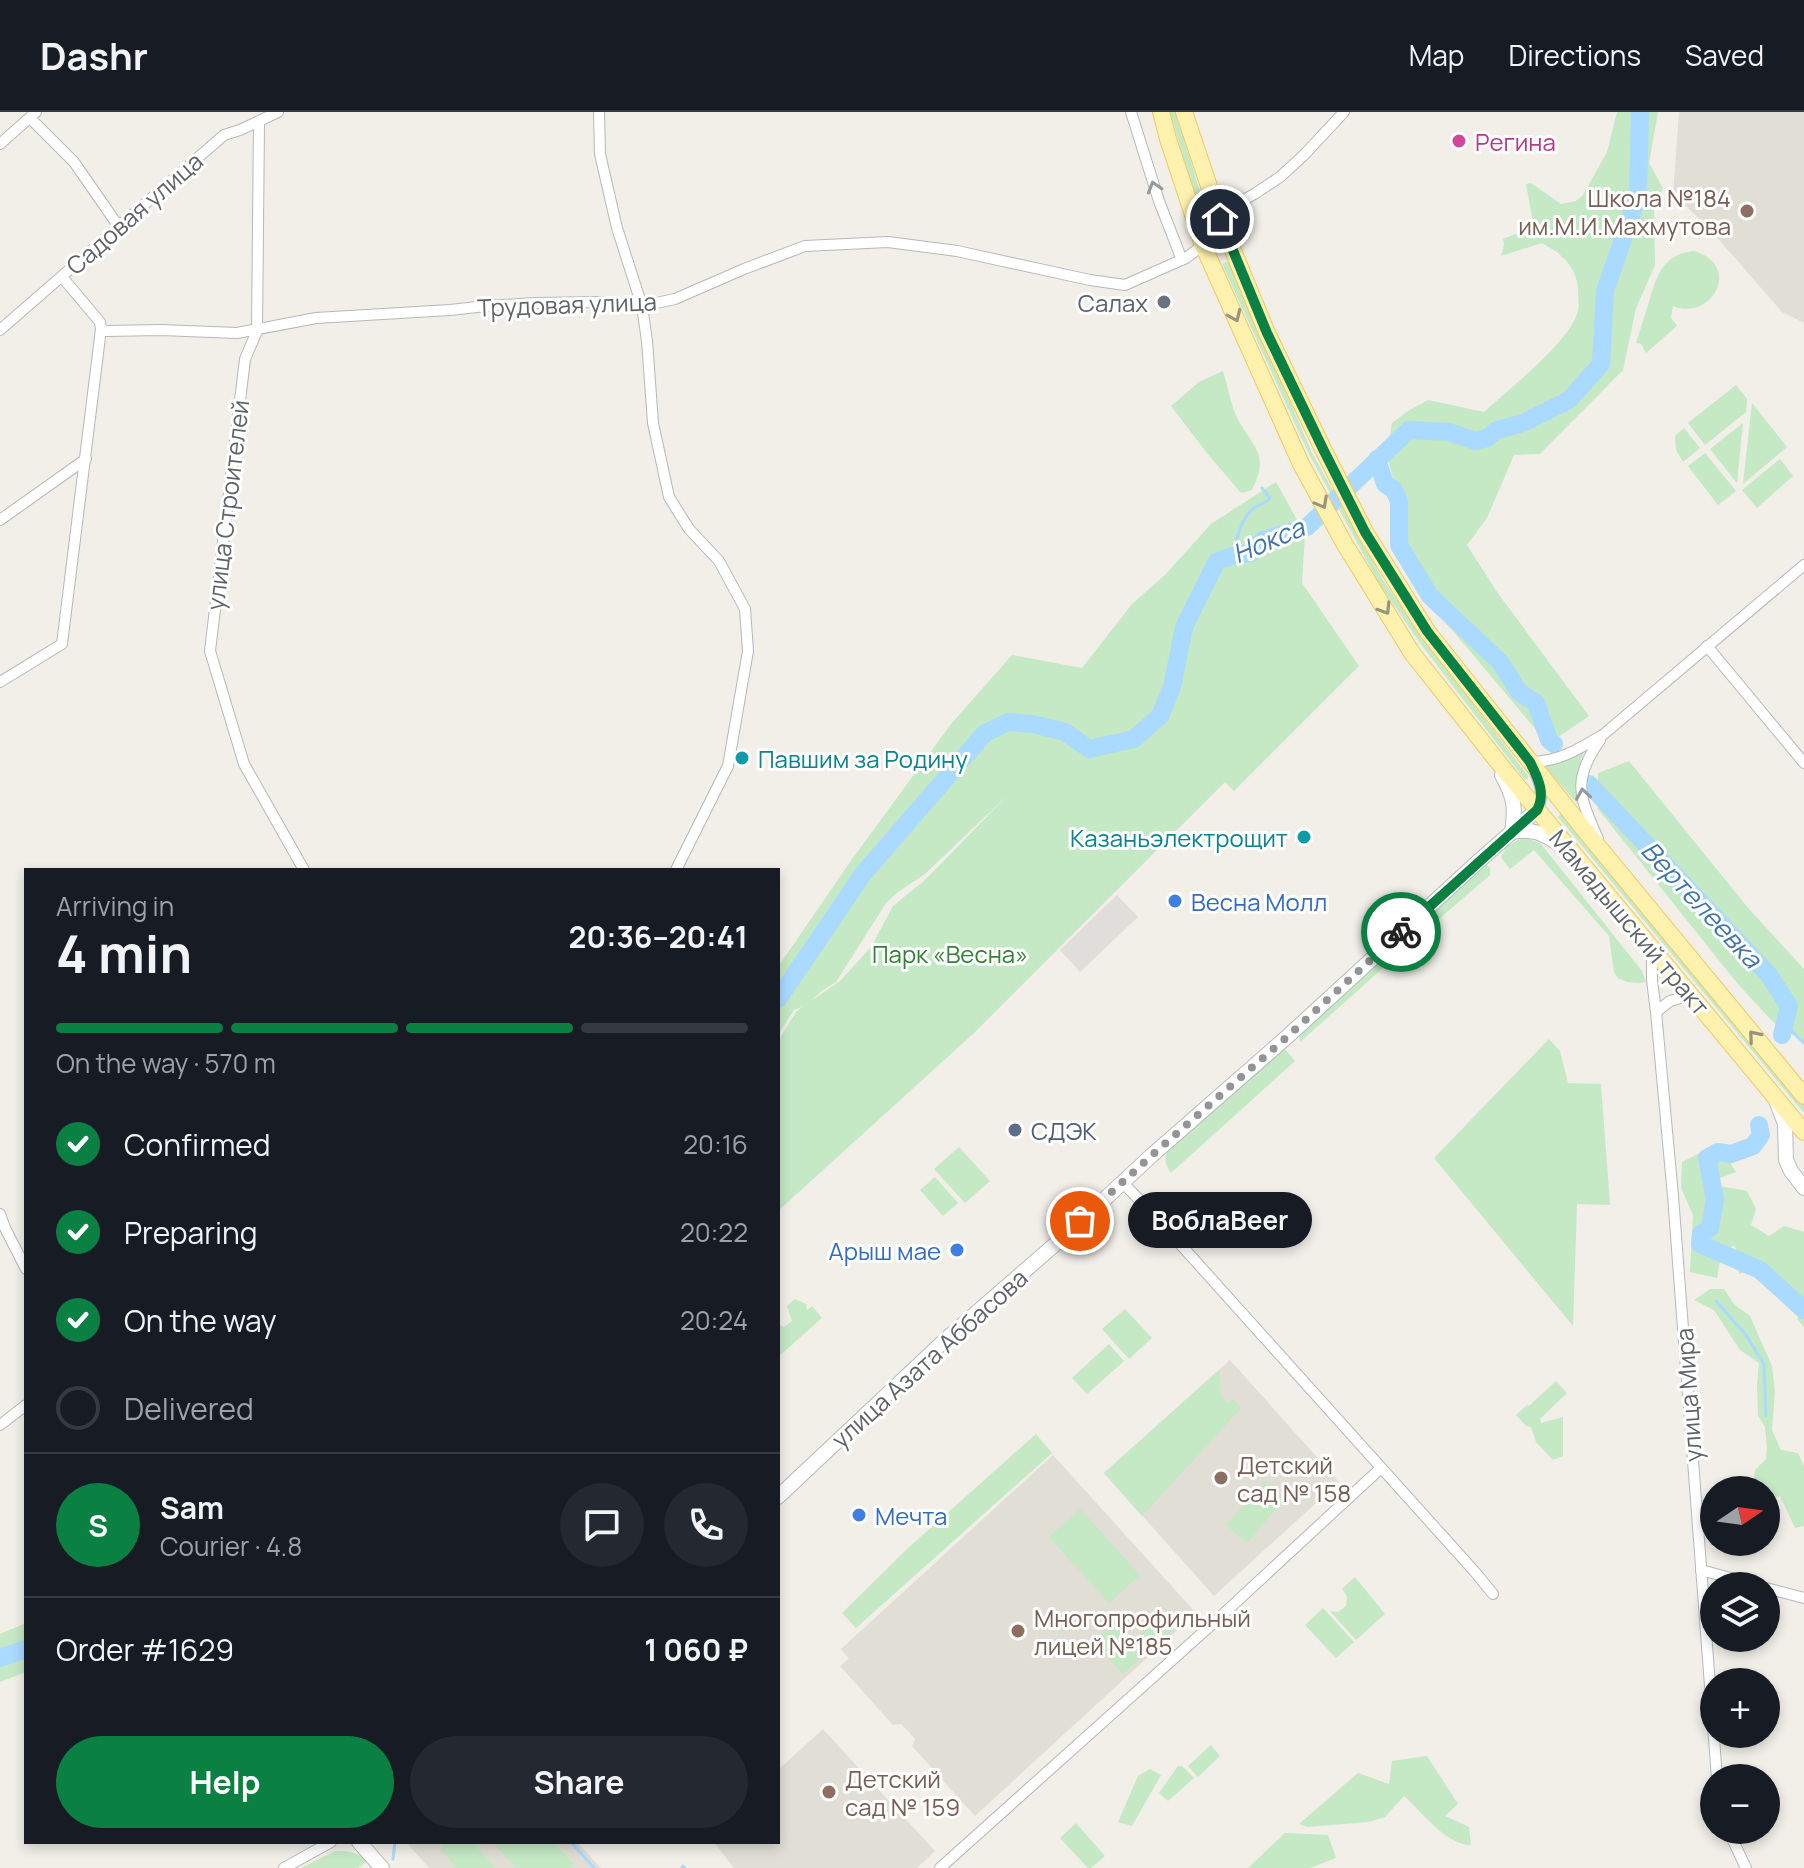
<!DOCTYPE html>
<html lang="en">
<head>
<meta charset="utf-8">
<style>
	:root { --surface:#171b24; --page:#242831; --text:#f1f3f6; --muted:#9ea1a6; --line:#363941; --accent:#0b8043 }
	body { margin:0; font-family:Manrope,sans-serif; background:var(--page); color:var(--text); height:100vh; display:flex; flex-direction:column; font-size:30px; white-space:nowrap }
	* { box-sizing:border-box; margin:0 }
	p { font-size:26px; color:var(--muted) }
	.icon { flex:none; width:44px; height:44px; fill:none; stroke:currentColor; stroke-width:2; stroke-linecap:round; stroke-linejoin:round }
	.map { position:relative; flex:1; overflow:hidden }
	.side { position:absolute; left:24px; top:756px; width:756px; height:976px; display:flex; flex-direction:column; background:var(--surface); border-radius:0px; box-shadow:0 4px 12px #0003 }
	.side>* { flex:none }
	.needle { width:52px; rotate:77deg }
	.tools { position:absolute; left:1700px; top:1364px; display:grid; gap:16px }
	.tools a { display:grid; place-items:center; width:80px; height:80px; border-radius:50%; background:var(--surface); box-shadow:0 4px 12px #0003; font-size:40px }
	.pin { position:absolute; display:grid; place-items:center; width:68px; height:68px; color:#fff; margin:-34px; border:4px solid #fff; border-radius:50%; box-shadow:0 2px 8px #0007 }
	.courier { position:absolute; display:grid; place-items:center; width:80px; height:80px; margin:-40px; border:6px solid #0b8043; border-radius:50%; background:#fff; color:#222; box-shadow:0 2px 10px #0007 }
	.bubble { position:absolute; height:56px; border-radius:28px; background:var(--surface); box-shadow:0 4px 12px #0003; font-size:26px; font-weight:700; line-height:56px; text-align:center }
	.head em { font-style:normal; font-weight:700 }
	.head div { display:flex; flex-direction:column-reverse }
	.head { display:flex; align-items:center; justify-content:space-between; height:136px; padding:0 32px }
	h1 { font-size:52px; font-weight:700; line-height:60px }
	.bar { display:grid; grid-template-columns:repeat(4,1fr); gap:12px 8px; align-content:center; height:96px; padding:0 32px }
	.bar i { height:10px; border-radius:6px; background:var(--line) }
	.bar .active { background:var(--accent) }
	.bar p { grid-column:span 4 }
	.line { display:flex; align-items:center; gap:20px; padding:0 32px; border-top:2px solid var(--line) }
	.line div { flex:1 }
	.round { display:grid; place-items:center; flex:none; width:84px; height:84px; border-radius:42px; background:var(--page) }
	ol { padding:0 32px; list-style:none }
	li { display:flex; align-items:center; gap:24px; height:88px }
	li p { margin-inline-start:auto }
	li .icon { padding:8px; border-radius:50%; background:var(--accent); color:#fff; stroke-width:4 }
	li:last-child { color:var(--muted) }
	li i { width:44px; height:44px; border:4px solid var(--line); border-radius:50% }
	.action { display:flex; gap:16px; margin-top:auto; padding:16px 32px }
	.action a { flex:1; height:92px; border-radius:48px; background:var(--accent); color:#fff; font-size:32px; font-weight:700; line-height:92px; text-align:center }
	.action a+a { background:var(--page); color:var(--text) }
	header { display:flex; align-items:center; gap:48px; box-sizing:border-box; height:112px; padding:0 40px; background:var(--surface); border-bottom:2px solid var(--line) }
	header strong { font-size:38px }
	nav { display:flex; gap:44px; margin-inline-start:auto; font-size:28px }
	.map>svg:first-child { display:block }
	.industrial { fill:#e0deda }
	.education { fill:#e1ded6 }
	.green { fill:#c5e8c5; fill-rule:evenodd }
	.lines { fill:none; stroke-linecap:round; stroke-linejoin:round }
	.stream { stroke:#aadaff; stroke-width:3 }
	.river { stroke:#aadaff; stroke-width:18 }
	.street-casing { stroke:#b5b8bc; stroke-width:12 }
	.secondary-casing { stroke:#b6babf; stroke-width:16 }
	.primary-casing { stroke:#f2c960; stroke-width:18 }
	.street { stroke:#fff; stroke-width:10 }
	.secondary { stroke:#fff; stroke-width:14 }
	.primary { stroke:#fff2af; stroke-width:16 }
	.oneway { stroke:#979a9d }
	.oneway2 { stroke:#979581 }
	.done { stroke:#929495; stroke-width:8; stroke-dasharray:0 14.4 }
	.route { stroke:#0b8043; stroke-width:10 }
	.hotel-dot { fill:#d1479c; stroke:#fff; stroke-width:3 }
	.education-dot { fill:#8d6e63; stroke:#fff; stroke-width:3 }
	.worship-dot { fill:#6b7280; stroke:#fff; stroke-width:3 }
	.culture-dot { fill:#0f9aa8; stroke:#fff; stroke-width:3 }
	.shop-dot { fill:#3f7fe0; stroke:#fff; stroke-width:3 }
	.service-dot { fill:#5c6f8a; stroke:#fff; stroke-width:3 }
	.labels { text-anchor:middle; dominant-baseline:central; stroke-width:6; stroke-linejoin:round; paint-order:stroke }
	.hotel-label { font-size:24px; fill:#b23c85; stroke:#fff; text-anchor:start }
	.education-label { font-size:24px; fill:#785e54; stroke:#fff; text-anchor:start }
	.street-label { font-size:24px; fill:#5f6368; stroke:#fff }
	.worship-label { font-size:24px; fill:#5b616d; stroke:#fff; text-anchor:end }
	.culture-label { font-size:24px; fill:#0d838f; stroke:#fff; text-anchor:start }
	.shop-label { font-size:24px; fill:#366cbe; stroke:#fff; text-anchor:start }
	.park-label { font-size:24px; fill:#348238; stroke:#fff }
	.service-label { font-size:24px; fill:#4e5e75; stroke:#fff; text-anchor:start }
	.water-label { font-size:26px; font-style:italic; fill:#4174aa; stroke:#fff }
</style>
</head>
<body>
<header>
<strong>Dashr</strong>
<nav><a>Map</a><a>Directions</a><a>Saved</a></nav>
</header>
<div class="map">
<svg width="1804" height="1756" viewBox="0 0 1804 1756">
	<rect width="100%" height="100%" fill="#f1efe8"/>
	<path class="industrial" d="M1117,783L1138,805L1080,860L1060,838Z"/>
	<g class="education">
		<path d="M1679,0H1804V211L1782,200L1708,115L1673,82Z"/>
		<path d="M1230,1248L1339,1370L1214,1484L1104,1361Z"/>
		<path d="M1053,1343L1196,1501L975,1704L912,1634L915,1627L908,1619L901,1612L893,1613L840,1554L849,1547L841,1537Z"/>
		<path d="M823,1617L935,1739L917,1756H734L714,1730H778V1658Z"/>
		<path d="M406,1730H577L601,1756H429Z"/>
	</g>
	<g class="green">
		<path d="M1170,0H1176L1208,106L1202,109Z"/>
		<path d="M1617,0H1658L1649,51L1663,76L1654,97L1655,153L1636,196L1623,258L1540,342L1514,343L1487,406L1467,433L1497,480L1589,604L1548,632L1426,487L1391,422L1396,378L1387,344L1392,311L1408,299L1428,288L1484,300C1509,277 1567,232 1577,202C1580,195 1578,185 1578,177C1577,155 1561,141 1542,131L1501,144L1504,133L1503,127L1534,115L1526,72L1531,71L1561,92L1576,89L1583,83L1607,40Z"/>
		<path d="M1694,139C1744,154 1710,210 1673,194L1671,206L1677,214L1646,241L1641,232L1636,231C1640,218 1644,206 1648,193C1656,167 1661,142 1694,139Z"/>
		<path d="M1229,149L1312,341L1383,468L1423,526L1529,665L1525,668L1420,531L1380,473L1309,342L1222,152Z"/>
		<path d="M1223,259C1228,275 1231,294 1238,308C1254,336 1270,343 1252,378L1241,381L1207,341L1171,294L1199,270Z"/>
		<path d="M1736,273L1747,287L1746,300L1705,333L1688,311Z"/>
		<path d="M1752,291L1787,335L1743,372Z"/>
		<path d="M1743,311L1737,371L1710,337Z"/>
		<path d="M1684,316L1700,336L1683,350L1676,338L1675,324Z"/>
		<path d="M1705,341L1736,379L1718,393L1688,354Z"/>
		<path d="M1780,347L1793,364L1757,396L1742,378Z"/>
		<path d="M1276,370L1305,422L1302,471L1359,554L1234,679L1225,670L974,921L778,1099V929L796,900L802,895L794,898L778,923V855L850,750L951,612L1012,543L1082,556L1132,492L1165,463L1211,412ZM1008,683L925,768L893,794L871,835L840,869L811,889L823,878L836,870L886,791L898,780L925,762Z"/>
		<path d="M1585,637C1576,660 1575,675 1583,698L1543,653Z"/>
		<path d="M1629,649L1749,797L1804,857V930L1774,911L1737,871L1598,697V661Z"/>
		<path d="M1561,702L1804,994V1001L1558,705Z"/>
		<path d="M1524,725L1541,732L1642,859L1646,870L1639,871L1627,870L1618,866L1614,860L1609,824L1534,738L1510,757L1501,745L1507,734Z"/>
		<path d="M1487,753L1490,756V763L1410,832L1300,930L1299,922L1481,754Z"/>
		<path d="M1549,927L1560,939L1568,971L1601,972L1610,1093L1577,1092L1573,1214L1434,1046Z"/>
		<path d="M1285,937L1295,949L1171,1061C1164,1051 1164,1046 1169,1036L1277,939Z"/>
		<path d="M959,1035L990,1069L965,1091L934,1057Z"/>
		<path d="M1710,1036L1725,1043L1736,1060L1720,1066V1074L1747,1079L1756,1097L1751,1113L1769,1124L1784,1114L1804,1120V1215L1797,1207L1803,1200L1755,1158L1739,1162L1735,1134L1722,1137L1717,1166L1690,1160L1693,1103L1681,1076L1682,1050Z"/>
		<path d="M935,1065L958,1091L943,1104L920,1078Z"/>
		<path d="M1710,1177H1724L1734,1192L1750,1204L1772,1254L1775,1279L1772,1318L1781,1338L1798,1341L1804,1354V1414L1795,1416L1780,1384L1766,1388V1378H1753L1755,1358L1766,1347L1767,1336L1765,1315L1758,1304L1757,1272L1759,1251L1740,1238L1714,1198L1694,1188Z"/>
		<path d="M795,1187L806,1192L807,1198L812,1194L822,1206L778,1245V1212L784,1215L792,1209L787,1194Z"/>
		<path d="M1125,1197L1152,1226L1129,1247L1102,1217Z"/>
		<path d="M1109,1232L1124,1249L1087,1282L1072,1266Z"/>
		<path d="M1219,1258L1222,1285L1228,1291L1233,1287L1241,1296L1142,1404L1104,1361Z"/>
		<path d="M1556,1269L1567,1281L1540,1307L1541,1311L1563,1305V1344L1553,1348L1536,1330L1531,1315L1526,1314L1516,1303L1527,1293L1529,1294Z"/>
		<path d="M1036,1322L1052,1341L856,1516L842,1501L907,1437Z"/>
		<path d="M1265,1369L1285,1387L1247,1431L1226,1413Z"/>
		<path d="M1080,1397L1140,1463L1109,1491L1049,1425Z"/>
		<path d="M1355,1465L1385,1502L1356,1528L1330,1499L1338,1500L1346,1494L1347,1484L1342,1477Z"/>
		<path d="M1323,1496L1354,1530L1336,1546L1305,1513Z"/>
		<path d="M1168,1497L1181,1511L1154,1534L1141,1520Z"/>
		<path d="M26,1511V1560L0,1570V1522Z"/>
		<path d="M1112,1513L1142,1544L1123,1562L1093,1530Z"/>
		<path d="M1211,1633L1220,1644L1198,1665L1188,1654Z"/>
		<path d="M1427,1644L1458,1692L1445,1704L1469,1715L1471,1733C1446,1733 1422,1700 1404,1684L1385,1705L1369,1710L1307,1715L1299,1712L1358,1661L1389,1672L1392,1649Z"/>
		<path d="M1178,1654H1182L1194,1666L1168,1689L1159,1681Z"/>
		<path d="M1150,1657L1161,1663L1132,1714L1118,1710L1138,1664Z"/>
		<path d="M1076,1711L1105,1744L1091,1756H1088L1060,1726Z"/>
		<path d="M1285,1721L1328,1723L1336,1746L1310,1756H1248Z"/>
		<path d="M444,1730H473L495,1756H457L442,1739L441,1736Z"/>
		<path d="M492,1730H554L575,1753L571,1756H516Z"/>
		<path d="M335,1739C348,1739 357,1740 368,1749L358,1756H301Z"/>
	</g>
	<g class="lines">
		<g class="stream">
			<path d="M1236,443C1234,429 1242,405 1254,396C1261,391 1264,393 1270,386L1262,376"/>
			<path d="M1784,912L1804,931"/>
			<path d="M1716,1189L1746,1223L1764,1252L1766,1304"/>
			<path d="M571,1730L594,1756"/>
			<path d="M393,1747L395,1730"/>
			<path d="M682,1756L683,1754L685,1756"/>
		</g>
		<g class="river">
			<path d="M1377,347L1385,372L1394,378L1399,389V433L1430,484L1500,550L1519,580L1536,591L1549,628L1554,632"/>
			<path d="M1589,672L1769,863L1789,894L1782,923"/>
			<path d="M778,887L863,762L985,621L1008,610L1032,612L1065,620L1089,637L1134,627L1160,604L1172,575L1184,515L1217,449L1236,443L1251,441L1263,428L1307,415L1409,318L1449,320L1475,329L1487,326L1497,318L1523,311L1569,288L1601,252L1605,179L1638,84L1640,0"/>
			<path d="M1759,1013L1761,1023L1753,1034L1731,1042L1718,1040L1707,1046L1715,1087L1710,1116L1701,1122L1700,1132L1760,1158L1804,1198"/>
			<path d="M0,1546L26,1537"/>
		</g>
		<defs>
			<g id="street">
				<path d="M599,0L600,42L617,116L642,194L647,229L653,311L669,385L689,417L719,449L745,497L748,539L728,654L676,758"/>
				<path d="M1131,0L1159,89L1182,148"/>
				<path d="M30,6L74,50L119,115"/>
				<path d="M259,10L257,219L245,247L210,539L244,652L304,758"/>
				<path d="M0,32L36,0"/>
				<path d="M101,217L106,219L161,218L237,221L316,206L450,198L486,194L535,191L600,190L642,194L675,187L744,157L805,134L888,130L957,139L1090,168L1125,173L1186,146L1203,133L1220,107L1233,94L1256,81L1280,65L1304,43L1344,0"/>
				<path d="M0,218L224,23L240,18L278,0"/>
				<path d="M0,408L86,347"/>
				<path d="M1707,534L1804,651"/>
				<path d="M0,570L62,532L101,217L100,210L62,165"/>
				<path d="M1537,698C1546,682 1538,666 1530,650C1559,650 1579,637 1604,622L1804,453"/>
				<path d="M1598,727C1580,685 1571,669 1600,628"/>
				<path d="M1652,837V868L1656,900L1673,1084L1717,1666"/>
				<path d="M1656,900L1670,889L1691,883"/>
				<path d="M1123,1071L1154,1103L1475,1460L1493,1482"/>
				<path d="M0,1102L5,1116L26,1157"/>
				<path d="M0,1313L26,1293"/>
				<path d="M1701,1458L1760,1474"/>
				<path d="M1766,1476L1804,1486"/>
				<path d="M1728,1718L1746,1756"/>
				<path d="M284,1756L331,1730"/>
				<path d="M940,1756L1219,1506L1381,1356"/>
			</g>
			<g id="secondary">
				<path d="M1502,663C1514,685 1516,695 1512,720C1536,715 1546,724 1566,736"/>
				<path d="M1777,991L1785,1012L1786,1048L1791,1059L1804,1076"/>
				<path d="M778,1385L945,1228L1067,1122L1151,1044L1288,924L1480,748L1537,698"/>
				<path d="M359,1730L382,1756"/>
			</g>
			<g id="primary">
				<path d="M1161,0L1168,27L1203,133L1301,352L1344,431L1412,541L1506,660L1804,1020"/>
				<path d="M1184,0L1220,107L1267,221L1324,339L1365,420L1427,519L1578,710L1804,984"/>
			</g>
		</defs>
		<use href="#street" class="street-casing"/>
		<use href="#secondary" class="secondary-casing"/>
		<use href="#primary" class="primary-casing"/>
		<use href="#street" class="street"/>
		<use href="#secondary" class="secondary"/>
		<use href="#primary" class="primary"/>
	</g>
	<defs><path id="oneway-chevron" d="M-2-3.5L2.5 0L-2 3.5" fill="none" stroke-width="1.6" stroke-linecap="round" stroke-linejoin="round" transform="scale(2)"/></defs>
	<g class="oneway">
		<use href="#oneway-chevron" transform="translate(1154 75) rotate(-107)"/>
		<use href="#oneway-chevron" transform="translate(1583 682) rotate(-99)"/>
	</g>
	<g class="oneway2">
		<use href="#oneway-chevron" transform="translate(1235 204) rotate(66)"/>
		<use href="#oneway-chevron" transform="translate(1322 391) rotate(61)"/>
		<use href="#oneway-chevron" transform="translate(1385 497) rotate(58)"/>
		<use href="#oneway-chevron" transform="translate(1754 924) rotate(-130)"/>
	</g>
	<g class="lines">
		<path class="done" d="M1080,1109L1151,1044L1288,924L1401,820"/>
		<path class="route" d="M1220,107L1267,221L1324,339L1365,420L1427,519L1530,650C1538,666 1546,682 1537,698L1401,820"/>
	</g>
	<circle class="hotel-dot" cx="1459" cy="29" r="8"/>
	<g class="education-dot">
		<circle cx="1747" cy="99" r="8"/>
		<circle cx="1221" cy="1366" r="8"/>
		<circle cx="1018" cy="1519" r="8"/>
		<circle cx="829" cy="1680" r="8"/>
	</g>
	<circle class="worship-dot" cx="1164" cy="190" r="8"/>
	<g class="culture-dot">
		<circle cx="742" cy="646" r="8"/>
		<circle cx="1304" cy="725" r="8"/>
	</g>
	<g class="shop-dot">
		<circle cx="1175" cy="789" r="8"/>
		<circle cx="957" cy="1138" r="8"/>
		<circle cx="859" cy="1403" r="8"/>
	</g>
	<circle class="service-dot" cx="1015" cy="1018" r="8"/>
	<g class="labels">
		<g class="hotel-label">
			<text x="1475" y="29">Регина</text>
		</g>
		<g class="education-label">
			<text x="1731" y="85" text-anchor="end">Школа №184<tspan x="1731" dy="28">им.М.И.Махмутова</tspan></text>
			<text x="1237" y="1352">Детский<tspan x="1237" dy="28">сад № 158</tspan></text>
			<text x="1034" y="1505">Многопрофильный<tspan x="1034" dy="28">лицей №185</tspan></text>
			<text x="845" y="1666">Детский<tspan x="845" dy="28">сад № 159</tspan></text>
		</g>
		<g class="street-label">
			<text transform="translate(134 101) rotate(-41)">Садовая улица</text>
			<text transform="translate(567 192) rotate(-2)">Трудовая улица</text>
			<text transform="translate(227 393) rotate(-83)">улица Строителей</text>
			<text transform="translate(1630 810) rotate(50)">Мамадышский тракт</text>
			<text transform="translate(929 1246) rotate(-42)">улица Азата Аббасова</text>
			<text transform="translate(1688 1283) rotate(-94)">улица Мира</text>
		</g>
		<g class="worship-label">
			<text x="1148" y="190">Салах</text>
		</g>
		<g class="culture-label">
			<text x="758" y="646">Павшим за Родину</text>
			<text x="1288" y="725" text-anchor="end">Казаньэлектрощит</text>
		</g>
		<g class="shop-label">
			<text x="1191" y="789">Весна Молл</text>
			<text x="941" y="1138" text-anchor="end">Арыш мае</text>
			<text x="875" y="1403">Мечта</text>
		</g>
		<g class="park-label">
			<text x="950" y="841">Парк «Весна»</text>
		</g>
		<g class="service-label">
			<text x="1031" y="1018">СДЭК</text>
		</g>
		<g class="water-label">
			<text transform="translate(1268 428) rotate(-23)">Нокса</text>
			<text transform="translate(1702 792) rotate(47)">Вертелеевка</text>
		</g>
	</g>
</svg>
<div class="tools">
<a><svg class="needle" viewBox="-14 -14 28 28"><path d="M0-13l5 13h-10z" fill="#e53935"/><path d="M0 13l5-13h-10z" fill="#9ea1a6"/></svg></a>
<a><svg class="icon" aria-label="layers" viewBox="0 0 24 24"><path d="M12 4l9 5-9 5-9-5zM3 14l9 5 9-5"/></svg></a>
<a>+</a>
<a>−</a>
</div>
<div class="pin" style="left:1080px;top:1109px;background:#ea580c"><svg class="icon" aria-label="bag" viewBox="0 0 24 24"><path d="M5 8h14l-1 12H6zM9 8a3 3 0 0 1 6 0"/></svg></div>
<div class="pin" style="left:1220px;top:107px;background:#1f2937"><svg class="icon" aria-label="home" viewBox="0 0 24 24"><path d="M3 11l9-7 9 7M6 9v11h12V9"/></svg></div>
<div class="courier" style="left:1401px;top:820px"><svg class="icon" aria-label="bike" viewBox="0 0 24 24"><circle cx="6" cy="16" r="4"/><circle cx="18" cy="16" r="4"/><path d="M6 16l4-8h5l3 8M10 8l3 8H6M13 5h3"/></svg></div>
<div class="bubble" style="left:1128px;top:1080px;width:184px">ВоблаBeer</div>
<section class="side">
<div class="head"><div><h1>4 min</h1><p>Arriving in</p></div><em>20:36–20:41</em></div>
<div class="bar"><i class="active"></i><i class="active"></i><i class="active"></i><i></i><p>On the way · 570 m</p></div>
<ol>
<li><svg class="icon" aria-label="check" viewBox="0 0 24 24"><path d="M5 12l5 5 9-10"/></svg>Confirmed<p>20:16</p></li>
<li><svg class="icon" aria-label="check" viewBox="0 0 24 24"><path d="M5 12l5 5 9-10"/></svg>Preparing<p>20:22</p></li>
<li><svg class="icon" aria-label="check" viewBox="0 0 24 24"><path d="M5 12l5 5 9-10"/></svg>On the way<p>20:24</p></li>
<li><i></i>Delivered</li>
</ol>
<div class="line" style="height:144px"><b class="round" style="background:var(--accent);color:#fff">S</b><div><b>Sam</b><p>Courier · 4.8</p></div><a class="round"><svg class="icon" aria-label="chat" viewBox="0 0 24 24"><path d="M4 5h16v11H9l-5 4z"/></svg></a><a class="round"><svg class="icon" aria-label="phone" viewBox="0 0 24 24"><path d="M5 4h4l2 5-3 2q2 4 5 5l2-3 5 2v4C11 20 4 13 5 4z"/></svg></a></div>
<div class="line" style="height:104px"><div>Order #1629</div><b>1 060 ₽</b></div>
<div class="action"><a>Help</a><a>Share</a></div>
</section>
</div>
</body>
</html>
